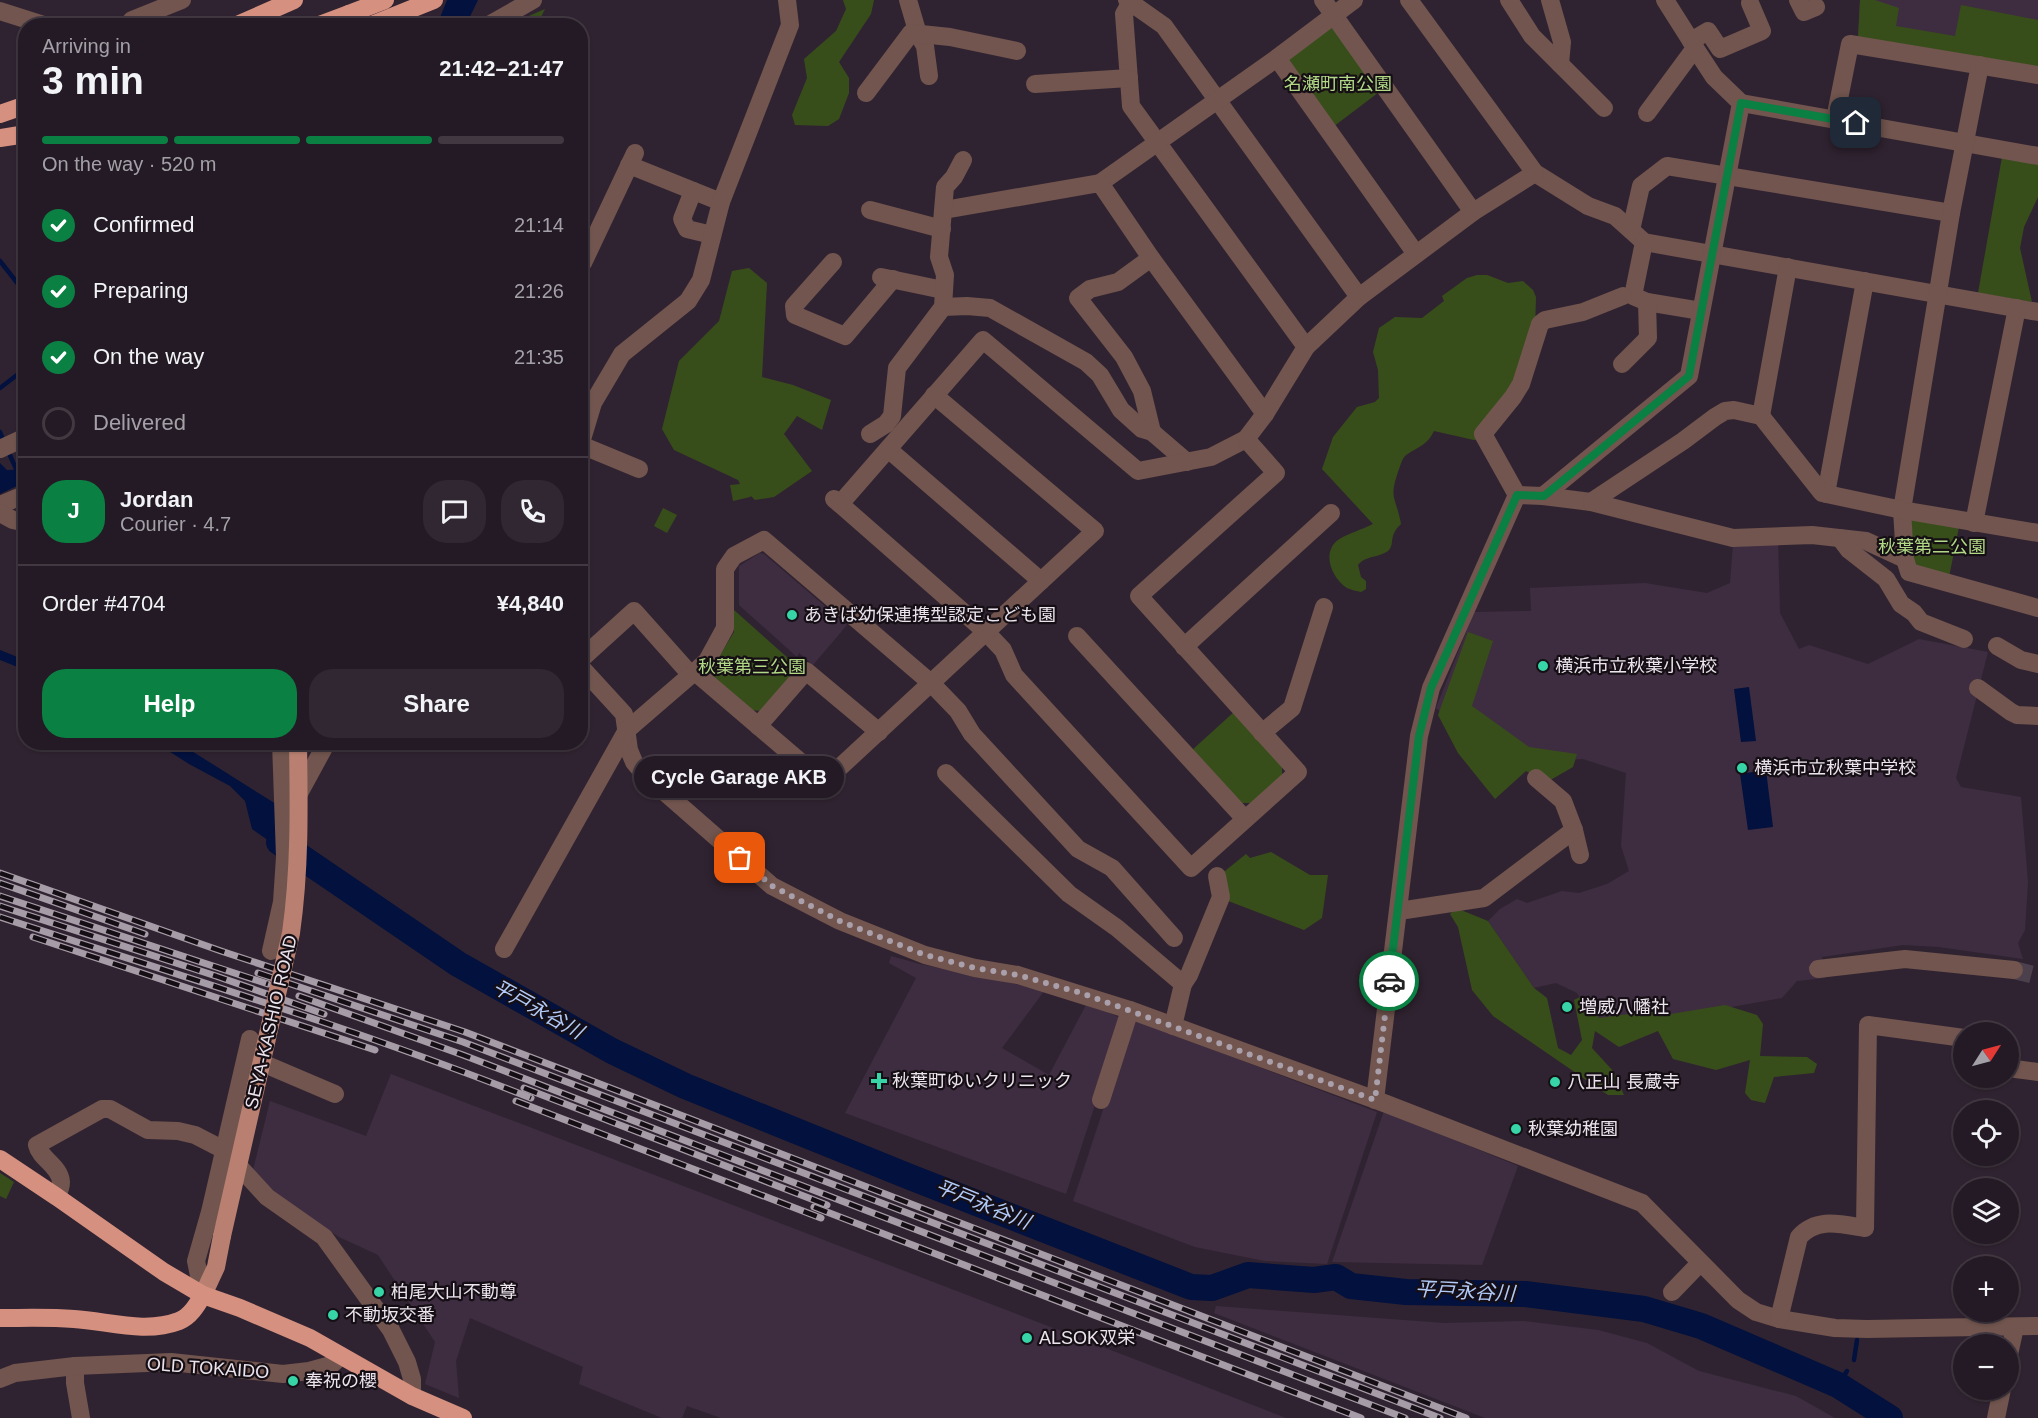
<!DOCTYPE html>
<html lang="en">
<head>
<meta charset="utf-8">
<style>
	:root { --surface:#241a25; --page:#302732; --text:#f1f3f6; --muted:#a3a1a7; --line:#413842; --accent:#0b8043 }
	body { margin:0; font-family:Arial,"Noto Sans JP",sans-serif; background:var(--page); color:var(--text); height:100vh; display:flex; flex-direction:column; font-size:22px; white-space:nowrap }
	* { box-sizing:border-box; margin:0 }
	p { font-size:20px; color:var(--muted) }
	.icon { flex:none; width:33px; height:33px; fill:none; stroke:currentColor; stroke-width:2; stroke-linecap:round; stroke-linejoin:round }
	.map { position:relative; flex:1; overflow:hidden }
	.details { position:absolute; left:18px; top:18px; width:570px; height:732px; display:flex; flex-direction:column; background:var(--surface); border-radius:24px; box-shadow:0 2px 4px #0004,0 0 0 2px var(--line) }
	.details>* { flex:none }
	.needle { width:39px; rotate:54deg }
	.controls { position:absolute; left:1953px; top:1022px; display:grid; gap:12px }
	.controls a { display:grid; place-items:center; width:66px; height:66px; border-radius:50%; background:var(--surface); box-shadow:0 2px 4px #0004,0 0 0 2px var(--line); font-size:30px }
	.pin { position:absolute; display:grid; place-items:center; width:51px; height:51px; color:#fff; margin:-26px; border-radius:12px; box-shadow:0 3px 9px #0006 }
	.courier { position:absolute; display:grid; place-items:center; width:60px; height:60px; margin:-30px; border:4px solid #0b8043; border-radius:50%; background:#fff; color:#222; box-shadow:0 2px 8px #0007 }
	.bubble { position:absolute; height:42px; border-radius:21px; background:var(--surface); box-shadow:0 2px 4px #0004,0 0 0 2px var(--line); font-size:20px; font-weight:800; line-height:42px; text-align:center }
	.headline em { font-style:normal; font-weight:800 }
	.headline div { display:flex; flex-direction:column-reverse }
	.headline { display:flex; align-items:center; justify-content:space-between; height:102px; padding:0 24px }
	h1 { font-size:39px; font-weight:800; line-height:45px }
	.bar { display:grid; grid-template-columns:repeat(4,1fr); gap:9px 6px; align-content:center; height:72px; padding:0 24px }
	.bar i { height:8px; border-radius:4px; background:var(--line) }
	.bar .active { background:var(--accent) }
	.bar p { grid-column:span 4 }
	.line { display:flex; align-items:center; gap:15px; padding:0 24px; border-top:2px solid var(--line) }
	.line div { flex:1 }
	.round { display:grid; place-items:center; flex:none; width:63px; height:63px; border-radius:24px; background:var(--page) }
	ol { padding:0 24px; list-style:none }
	li { display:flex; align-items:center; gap:18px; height:66px }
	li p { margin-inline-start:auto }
	li .icon { padding:6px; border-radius:50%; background:var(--accent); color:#fff; stroke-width:4 }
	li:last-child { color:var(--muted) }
	li i { width:33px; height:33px; border:3px solid var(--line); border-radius:50% }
	.button { display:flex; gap:12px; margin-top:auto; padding:12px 24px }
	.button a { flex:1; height:69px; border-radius:24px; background:var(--accent); color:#fff; font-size:24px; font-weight:800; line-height:69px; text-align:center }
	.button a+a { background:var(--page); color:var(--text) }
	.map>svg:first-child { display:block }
	.built { fill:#3e2d40 }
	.green { fill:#384e1a }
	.water { fill:#02113d }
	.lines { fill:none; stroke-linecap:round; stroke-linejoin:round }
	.stream { stroke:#02113d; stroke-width:4.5 }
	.river { stroke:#02113d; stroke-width:26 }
	.minor-tunnel { stroke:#4c404d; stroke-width:18; stroke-dasharray:18 9; stroke-linecap:butt }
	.minor { stroke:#71554e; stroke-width:18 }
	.major { stroke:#b98071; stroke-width:18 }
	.highway { stroke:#d5907f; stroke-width:18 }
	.rail-casing { stroke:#a69ca7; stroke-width:7 }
	.rail { stroke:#150f15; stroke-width:4.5; stroke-dasharray:14; stroke-linecap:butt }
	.major-bridge { stroke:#b98071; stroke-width:18 }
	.highway-bridge { stroke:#d5907f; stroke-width:18 }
	.done { stroke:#aaa0ab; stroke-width:6; stroke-dasharray:0 10.8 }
	.route { stroke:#0b8043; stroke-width:8 }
	.poi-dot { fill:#36d4a7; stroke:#150f15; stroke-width:2 }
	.labels { text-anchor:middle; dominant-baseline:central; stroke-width:4.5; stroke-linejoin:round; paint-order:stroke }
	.park-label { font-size:18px; fill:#b1d985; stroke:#150f15 }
	.poi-label { font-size:18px; fill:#ece4ed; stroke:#150f15; text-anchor:start }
	.street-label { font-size:18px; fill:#ece4ed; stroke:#150f15 }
	.water-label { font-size:20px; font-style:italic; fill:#b1caf8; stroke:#150f15 }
</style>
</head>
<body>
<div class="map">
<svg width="2038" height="1418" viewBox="0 0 2038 1418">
	<rect width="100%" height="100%" fill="#302331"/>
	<g class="built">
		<path d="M1860,0H2038V69L1858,38Z"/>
		<path d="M1778,540L1780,613L1799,649L1809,645L1868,664L1919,639L1988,652L1956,778L1961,787L2021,797L2028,882L2025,930L2018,943L2023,959L1939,947L1903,945L1822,957L1825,978L1797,981L1782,998L1620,1027L1596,1024L1577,993L1556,983L1534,988L1488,921L1500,909L1517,899L1527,903L1562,891L1579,893L1607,884L1629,871L1621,846L1626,773L1583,759L1527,762L1457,726L1436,708L1474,612L1531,611L1530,588L1645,583L1707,593L1730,583L1733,544Z"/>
		<path d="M760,553L764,554L847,625L813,665L799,653L797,657L739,605V566Z"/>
		<path d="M891,956L920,964L1045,990L1002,1048L1049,1075L1087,1003L1123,1019L1066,1194L845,1113L916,978L889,963Z"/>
		<path d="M1133,1019L1377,1112L1327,1264L1265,1261L1195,1247L1073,1201Z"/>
		<path d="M391,1074L1168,1372L1286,1418H721L687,1406L682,1418H662L579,1384L583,1367L470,1318L456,1361L459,1398L425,1384L435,1342L378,1255L339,1237L279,1198L253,1170L270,1101L366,1136Z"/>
		<path d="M1384,1111L1518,1166L1482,1265L1332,1262Z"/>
		<path d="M1216,1306L1444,1323L1524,1321L1598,1330L1647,1343L1699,1371L1796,1396L1835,1418H1485L1214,1313Z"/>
	</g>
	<g class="green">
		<path d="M843,0H874L871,14L839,62L849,78V93L839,119L828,126L795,125L792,115L807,78L804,59L836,31L846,9Z"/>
		<path d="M1860,0H1875L1899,8L1896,26L1955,36L1961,5L2038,20V69L1858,38Z"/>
		<path d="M545,9L537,25H508Z"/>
		<path d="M1332,27L1379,92L1333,127L1289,63V58Z"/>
		<path d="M2002,157L2038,163V197L2024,227L2020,248L2032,302L1978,293Z"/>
		<path d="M749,268L767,283L762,377L793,385L831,400L822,430L797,416L784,434L812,471L774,497L755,500L751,496L750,497L733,501L730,485L740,484L738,480L674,450L662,429L679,361L719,321L732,271Z"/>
		<path d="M1477,275H1487L1508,283L1523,281L1533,290L1536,297L1535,331L1518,382L1481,439L1474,440L1434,431C1426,447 1418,446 1405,456C1402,459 1401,464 1399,469C1388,500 1396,496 1401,524C1388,536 1395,543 1389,550C1380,558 1366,555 1358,565L1361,577L1366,581V589L1361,592C1357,591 1351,590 1347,588C1332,578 1321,553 1338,540C1348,533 1362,530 1373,524L1322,469L1333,437L1357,407L1375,402L1379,398L1378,370L1373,352L1379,328L1395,317L1422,318L1444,301L1442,296L1467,278Z"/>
		<path d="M663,508L677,515L667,533L654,526Z"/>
		<path d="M1904,516L1959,527L1949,577L1913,568Z"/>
		<path d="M734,610L798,667L760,711L752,710L713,676V667L734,632Z"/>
		<path d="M1468,632L1493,641L1472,706L1529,747L1577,754L1573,767L1547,782L1526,771L1495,799L1458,753L1438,715Z"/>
		<path d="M1234,712L1282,765V776L1253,803H1241L1191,751Z"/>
		<path d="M1271,852L1310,875H1328L1322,918L1304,930L1223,899L1220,875L1246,854L1250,858Z"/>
		<path d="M1456,908L1488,921L1534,988L1547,998L1558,1048L1571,1055L1582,1040L1574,1000L1582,996L1599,1018L1629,1014L1637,999L1665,1015L1725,1005L1757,1015L1763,1024L1760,1056L1807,1057L1817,1064L1814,1073L1774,1077L1765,1103L1751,1100L1745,1093L1750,1060L1716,1070L1673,1059L1658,1031L1619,1047L1595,1031L1592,1048L1614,1072L1624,1095H1608L1493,1016L1472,990L1458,927L1450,914Z"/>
		<path d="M0,1173L14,1182L6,1199L0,1196Z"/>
	</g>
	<g class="water">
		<path d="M447,0H478L466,25H437Z"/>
		<path d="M0,463L7,470L25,469V482L0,494Z"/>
		<path d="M0,650L25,660V670L0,660Z"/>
		<path d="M1749,687L1756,741L1741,742L1734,689Z"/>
		<path d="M156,743H179L276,804L278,847L252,829L245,801L230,786L189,764Z"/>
		<path d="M1766,770L1773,827L1748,830L1740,774Z"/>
	</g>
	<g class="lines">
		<g class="stream">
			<path d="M0,261L26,294"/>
			<path d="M0,388L26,368"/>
			<path d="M0,432L5,444"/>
			<path d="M8,451L17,471"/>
			<path d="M1854,1360L1857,1340"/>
			<path d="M1838,1385L1847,1371"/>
		</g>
		<path class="river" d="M279,842L458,964L612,1051L685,1086L910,1177L1191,1287L1212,1288L1248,1275L1314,1280L1336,1277L1351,1286L1406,1292L1525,1294L1644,1309L1701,1326L1838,1385L1890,1418"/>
		<path class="minor-tunnel" d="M2014,970L2038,976"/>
		<g class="minor">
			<path d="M908,0L918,34L925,46L929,76"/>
			<path d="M1127,0L1164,26L1359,297"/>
			<path d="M1132,0L1124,14L1131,106L1306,347"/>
			<path d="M1323,0L1473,212"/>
			<path d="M1409,0L1535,173L1588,206L1615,216L1644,242L2038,312"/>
			<path d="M1509,0L1532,36L1604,108"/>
			<path d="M1550,0L1562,42L1560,64"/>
			<path d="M1665,0L1691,41"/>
			<path d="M1798,0L1804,12L1816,7"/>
			<path d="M0,11L47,26"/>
			<path d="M127,26L132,20L182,0"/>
			<path d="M487,26L533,0"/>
			<path d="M1277,58L1416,254"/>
			<path d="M1035,84L1129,78"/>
			<path d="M866,93L911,33L950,37L1017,51"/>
			<path d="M1741,103L2038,156"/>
			<path d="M1647,113L1695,48L1691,41L1708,31L1720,49L1762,31L1750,3"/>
			<path d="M1835,119L1850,44L2038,75"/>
			<path d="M629,165L721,202"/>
			<path d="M1100,183L1277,58L1354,0"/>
			<path d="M693,191L682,219L687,229L712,235"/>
			<path d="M870,210L942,229"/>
			<path d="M944,210L1100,183L1151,258L1265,414"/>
			<path d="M1631,230L1641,186L1667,166L1951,213"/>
			<path d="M1644,242L1633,296L1647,302L1701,311"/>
			<path d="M1151,258L1118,282L1090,289L1078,298L1124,357L1142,391L1152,432"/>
			<path d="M833,262L794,306L795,315L845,336L893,279"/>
			<path d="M583,263L635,153"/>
			<path d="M881,277L943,290"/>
			<path d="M943,307L967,306L990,308L1086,362L1100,375L1121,410L1142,429L1152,432L1187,462"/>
			<path d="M1622,364L1648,338L1647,302"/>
			<path d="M1761,416L1788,267"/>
			<path d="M870,434L886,424L892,416L897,368L943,307L945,275L939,257L945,187L954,177L963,160"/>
			<path d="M581,445L639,469"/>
			<path d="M580,446L593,403L622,354L688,301L701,280L721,202L790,25L787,0"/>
			<path d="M0,449L26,437"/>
			<path d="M888,449L1041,581"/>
			<path d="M1826,494L1865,281"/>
			<path d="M1517,495L1483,434L1513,397L1521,384L1540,324L1545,320L1583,312L1623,296"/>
			<path d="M1543,496L1591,502L1733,538L1812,535L1866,541L1905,559L1902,510L1951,213L1980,65"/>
			<path d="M834,499L840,504L983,340L1138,471L1211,457L1246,439L1265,414L1306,347L1359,297L1473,212L1535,173"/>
			<path d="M1591,502L1683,441L1715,417L1725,411L1734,410L1761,416L1822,493L1902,510L2038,533"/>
			<path d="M840,504L986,632L1003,650L1014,675L1191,868L1298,772L1139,596L1276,473L1246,439"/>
			<path d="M0,505L26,494"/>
			<path d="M0,513L13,520L26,523"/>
			<path d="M1974,523L2017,308"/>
			<path d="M1840,538L1849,550L1886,579L1901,604L1914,613L1921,622L1964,639"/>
			<path d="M1905,559L1909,572L2038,608"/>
			<path d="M1077,636L1245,819"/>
			<path d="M1997,646L2021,660L2038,664"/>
			<path d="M1184,647L1331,513"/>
			<path d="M580,660L634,611L691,675"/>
			<path d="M580,666L624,714L629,750L634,762L644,774L772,886L840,921L925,955L975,968L1018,975L1130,1010L1384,1103L1642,1203L1738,1300L1756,1312L1779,1319L1835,1328L1867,1329L2038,1326"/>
			<path d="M695,672L824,782L1095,531L934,395"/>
			<path d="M1978,688L2011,712L2017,715L2038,716"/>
			<path d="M758,726L806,671L879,732"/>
			<path d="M1262,733L1292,708L1324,607"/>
			<path d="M946,773L1069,894L1117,928L1183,984L1173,1026"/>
			<path d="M1536,778L1563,801L1574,830L1580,855"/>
			<path d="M296,799L327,742"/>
			<path d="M1399,911L1484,898L1574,830"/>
			<path d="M504,949L627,730L707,661L725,628V569L734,556L764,540L931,683L958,711L972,734L1078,849L1112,868L1174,938"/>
			<path d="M271,951L282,902L285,857L281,742"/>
			<path d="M1818,969L1905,959L2014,970"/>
			<path d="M1183,984L1189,975L1221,897L1217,876"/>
			<path d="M248,1057L335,1094"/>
			<path d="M2008,1068L2038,1072"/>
			<path d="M1101,1100L1130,1010"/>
			<path d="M1375,1100L1419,736L1431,688L1517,495L1543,496L1689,376L1741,103L1714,77L1695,48"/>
			<path d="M57,1197C59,1192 61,1186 61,1182C60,1166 40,1159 37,1145L102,1109H110L148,1130L178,1131L195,1135L224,1150L267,1197L324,1237L391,1330L407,1362L412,1379V1396"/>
			<path d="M1672,1292L1700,1263"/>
			<path d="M203,1295L196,1261L210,1212L250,1039"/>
			<path d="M1779,1319L1799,1237C1817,1217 1840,1224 1865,1228L1868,1025L1964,1038"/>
			<path d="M2008,1359L2015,1327"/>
			<path d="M75,1366V1383L81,1418"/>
			<path d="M0,1379L15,1373L75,1366L171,1362L283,1374L309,1371L331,1365L341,1356"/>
			<path d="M1996,1418L2002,1389"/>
		</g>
		<path class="major" d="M203,1295L216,1267L222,1236"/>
		<g class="highway">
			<path d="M235,26L294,0"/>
			<path d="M317,26L349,14"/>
			<path d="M369,26L434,0"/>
			<path d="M0,114L26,105"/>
			<path d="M0,138L26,134"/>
			<path d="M0,1159L57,1197L164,1272L203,1295L240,1308L310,1338L412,1396L463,1418"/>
			<path d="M0,1318C24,1318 49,1317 74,1319C108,1321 145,1334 179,1321C190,1317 197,1305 203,1295"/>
		</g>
		<defs>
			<g id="rail">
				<path d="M0,873L221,951L465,1032L1466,1418"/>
				<path d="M0,883L145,934"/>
				<path d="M0,896L268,984"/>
				<path d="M0,906L216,976L324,1014"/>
				<path d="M0,917C178,975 357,1029 531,1098"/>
				<path d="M33,937L375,1050"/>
				<path d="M258,973L463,1042L1440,1418"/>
				<path d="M299,996L463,1055L1405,1418"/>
				<path d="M524,1088L827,1205"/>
				<path d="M516,1101L821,1218"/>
				<path d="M814,1207L1361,1418"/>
			</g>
		</defs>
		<use href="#rail" class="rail-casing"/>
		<use href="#rail" class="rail"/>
		<path class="major-bridge" d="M222,1236L291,933C300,870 299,807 298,742"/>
		<path class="highway-bridge" d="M349,14L385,0"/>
	</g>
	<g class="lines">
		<path class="done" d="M740,858L772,886L840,921L925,955L975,968L1018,975L1081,993L1375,1100L1389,981"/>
		<path class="route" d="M1389,981L1419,736L1431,688L1517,495L1544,496L1689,376L1741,103L1856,123"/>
	</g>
	<g class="poi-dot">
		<circle cx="792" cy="615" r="6"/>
		<circle cx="1543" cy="666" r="6"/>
		<circle cx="1742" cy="768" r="6"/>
		<circle cx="1567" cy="1007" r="6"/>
		<path d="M876 1072h6v6h6v6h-6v6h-6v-6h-6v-6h6z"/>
		<circle cx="1555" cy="1082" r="6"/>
		<circle cx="1516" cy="1129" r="6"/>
		<circle cx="379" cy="1292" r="6"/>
		<circle cx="333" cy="1315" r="6"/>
		<circle cx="1027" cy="1338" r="6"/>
		<circle cx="293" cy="1381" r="6"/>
	</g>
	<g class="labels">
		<g class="park-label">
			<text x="1338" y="84">名瀬町南公園</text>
			<text x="1932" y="547">秋葉第二公園</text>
			<text x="752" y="667">秋葉第三公園</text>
		</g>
		<g class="poi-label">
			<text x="804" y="615">あきば幼保連携型認定こども園</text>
			<text x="1555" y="666">横浜市立秋葉小学校</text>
			<text x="1754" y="768">横浜市立秋葉中学校</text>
			<text x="1579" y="1007">増威八幡社</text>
			<text x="892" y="1081">秋葉町ゆいクリニック</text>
			<text x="1567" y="1082">八正山 長蔵寺</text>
			<text x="1528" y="1129">秋葉幼稚園</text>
			<text x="391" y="1292">柏尾大山不動尊</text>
			<text x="345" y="1315">不動坂交番</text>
			<text x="1039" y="1338">ALSOK双栄</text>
			<text x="305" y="1381">奉祝の櫻</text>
		</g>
		<g class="street-label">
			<text transform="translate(271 1022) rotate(-77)">SEYA-KASHIO ROAD</text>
			<text transform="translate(208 1368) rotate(4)">OLD TOKAIDO</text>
		</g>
		<g class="water-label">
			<text transform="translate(538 1009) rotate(29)">平戸永谷川</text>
			<text transform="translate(983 1204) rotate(22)">平戸永谷川</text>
			<text transform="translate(1465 1291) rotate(3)">平戸永谷川</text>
		</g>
	</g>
</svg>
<div class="controls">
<a><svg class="needle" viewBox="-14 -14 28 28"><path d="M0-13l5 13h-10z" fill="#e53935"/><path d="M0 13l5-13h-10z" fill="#a3a1a7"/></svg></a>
<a><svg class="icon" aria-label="locate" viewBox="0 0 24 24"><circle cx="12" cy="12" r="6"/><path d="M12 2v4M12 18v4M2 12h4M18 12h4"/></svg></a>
<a><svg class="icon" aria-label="layers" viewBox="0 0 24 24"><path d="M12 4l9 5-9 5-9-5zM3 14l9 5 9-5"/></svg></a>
<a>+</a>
<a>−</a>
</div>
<div class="pin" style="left:740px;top:858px;background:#ea580c"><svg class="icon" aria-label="bag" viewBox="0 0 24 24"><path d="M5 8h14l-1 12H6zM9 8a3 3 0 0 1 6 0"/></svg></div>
<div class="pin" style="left:1856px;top:123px;background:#1f2937"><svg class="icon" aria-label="home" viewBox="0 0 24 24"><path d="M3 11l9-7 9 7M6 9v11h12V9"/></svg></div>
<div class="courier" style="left:1389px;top:981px"><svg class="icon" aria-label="car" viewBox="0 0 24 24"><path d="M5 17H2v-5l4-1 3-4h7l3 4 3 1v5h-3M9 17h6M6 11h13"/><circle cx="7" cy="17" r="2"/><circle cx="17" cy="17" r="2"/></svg></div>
<div class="bubble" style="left:634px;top:756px;width:210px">Cycle Garage AKB</div>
<section class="details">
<div class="headline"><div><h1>3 min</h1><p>Arriving in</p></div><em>21:42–21:47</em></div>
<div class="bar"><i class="active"></i><i class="active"></i><i class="active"></i><i></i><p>On the way · 520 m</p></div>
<ol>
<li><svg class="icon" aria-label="check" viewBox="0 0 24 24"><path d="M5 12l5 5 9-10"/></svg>Confirmed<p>21:14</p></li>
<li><svg class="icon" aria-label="check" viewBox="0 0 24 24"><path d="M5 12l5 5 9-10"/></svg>Preparing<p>21:26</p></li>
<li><svg class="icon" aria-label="check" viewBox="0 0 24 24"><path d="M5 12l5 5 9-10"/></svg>On the way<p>21:35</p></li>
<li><i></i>Delivered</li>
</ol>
<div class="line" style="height:108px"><b class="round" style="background:var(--accent);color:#fff">J</b><div><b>Jordan</b><p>Courier · 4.7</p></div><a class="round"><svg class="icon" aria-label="chat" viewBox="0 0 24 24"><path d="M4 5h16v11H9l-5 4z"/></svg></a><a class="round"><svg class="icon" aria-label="phone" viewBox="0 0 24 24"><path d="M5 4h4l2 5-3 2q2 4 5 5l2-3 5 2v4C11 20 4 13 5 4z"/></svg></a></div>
<div class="line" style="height:78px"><div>Order #4704</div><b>¥4,840</b></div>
<div class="button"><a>Help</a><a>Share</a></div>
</section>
</div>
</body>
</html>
